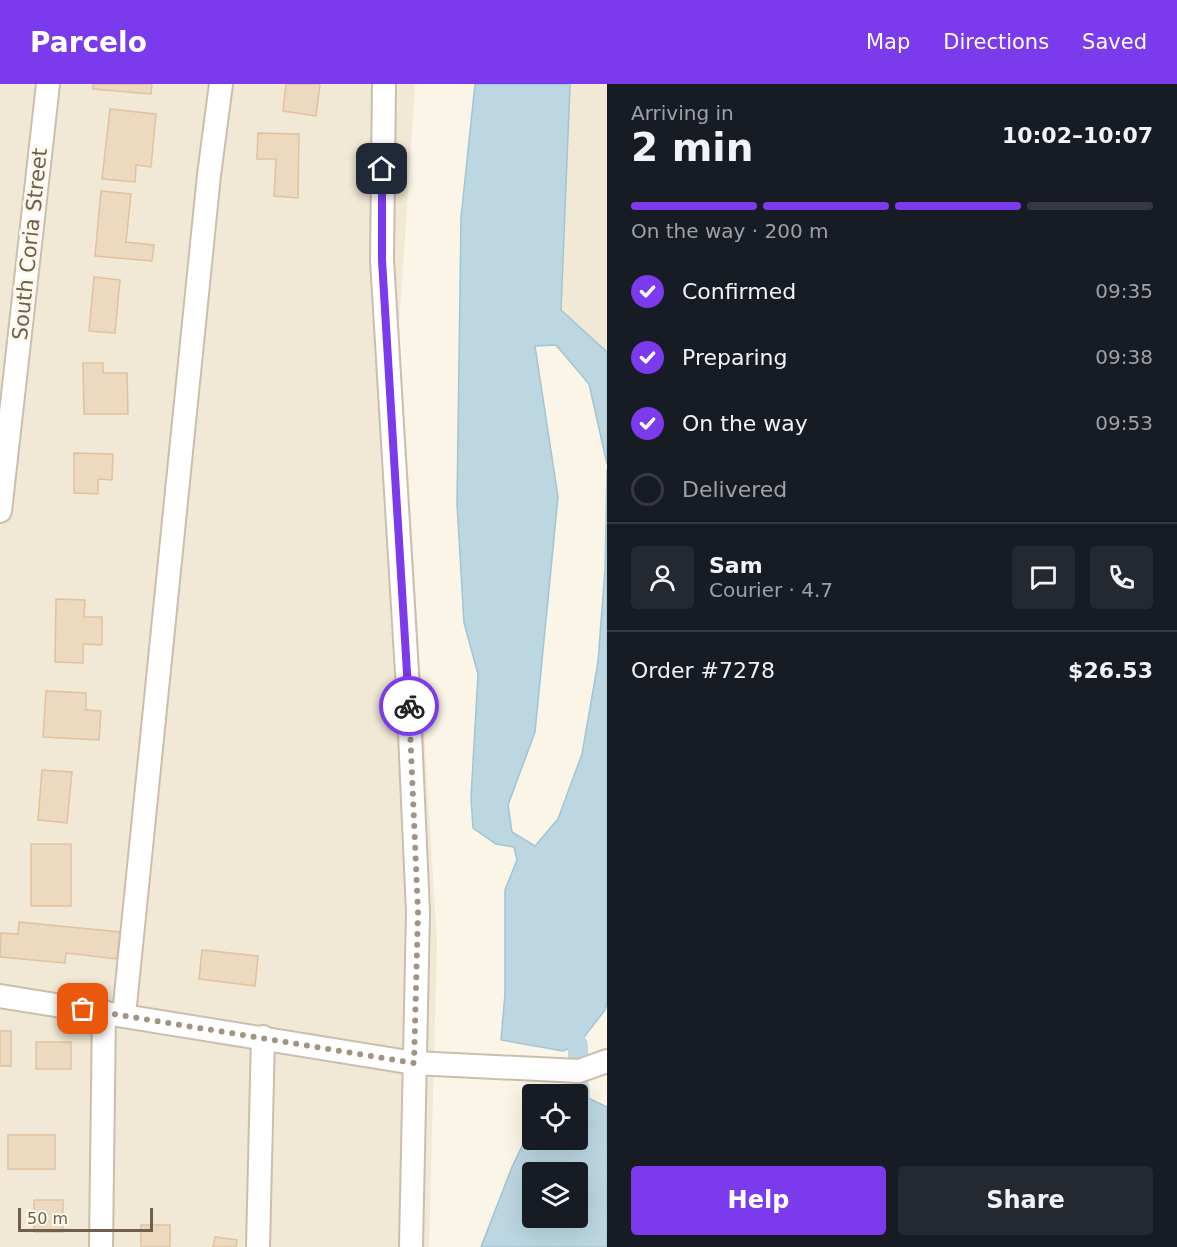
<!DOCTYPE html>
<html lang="en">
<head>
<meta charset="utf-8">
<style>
	:root { --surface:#171b24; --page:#242831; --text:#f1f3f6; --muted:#9ea1a6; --line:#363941; --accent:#7c3aed }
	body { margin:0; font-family:"DejaVu Sans",sans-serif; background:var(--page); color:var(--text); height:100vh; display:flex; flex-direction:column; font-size:22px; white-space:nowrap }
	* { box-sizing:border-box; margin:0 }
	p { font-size:20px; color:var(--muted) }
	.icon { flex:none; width:33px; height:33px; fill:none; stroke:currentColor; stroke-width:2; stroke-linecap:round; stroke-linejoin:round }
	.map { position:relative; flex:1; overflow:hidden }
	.panel { display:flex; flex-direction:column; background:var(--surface); width:570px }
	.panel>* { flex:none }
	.fabs { position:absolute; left:522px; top:1000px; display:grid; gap:12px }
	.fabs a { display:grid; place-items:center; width:66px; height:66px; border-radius:6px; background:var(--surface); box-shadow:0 6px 24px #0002; font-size:30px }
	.scale { position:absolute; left:18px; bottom:15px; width:135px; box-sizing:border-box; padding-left:6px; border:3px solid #715f4d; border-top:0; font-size:16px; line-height:21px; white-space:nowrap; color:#715f4d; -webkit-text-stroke:4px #fdf9ec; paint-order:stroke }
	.pin { position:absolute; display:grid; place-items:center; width:51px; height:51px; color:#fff; margin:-26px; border-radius:12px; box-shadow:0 3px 9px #0006 }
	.courier { position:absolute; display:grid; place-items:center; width:60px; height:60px; margin:-30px; border:4px solid #7c3aed; border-radius:50%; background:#fff; color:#222; box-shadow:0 2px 8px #0007 }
	.summary em { font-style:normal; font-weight:600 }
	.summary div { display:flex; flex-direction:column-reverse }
	.summary { display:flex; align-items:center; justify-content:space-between; height:102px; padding:0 24px }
	h1 { font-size:39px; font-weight:600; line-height:45px }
	.bar { display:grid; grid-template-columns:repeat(4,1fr); gap:9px 6px; align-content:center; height:72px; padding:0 24px }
	.bar i { height:8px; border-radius:4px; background:var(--line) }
	.bar .on { background:var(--accent) }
	.bar p { grid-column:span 4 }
	.line { display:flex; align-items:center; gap:15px; padding:0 24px; border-top:2px solid var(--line) }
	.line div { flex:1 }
	.round { display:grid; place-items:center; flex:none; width:63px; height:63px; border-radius:6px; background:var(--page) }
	ol { padding:0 24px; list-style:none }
	li { display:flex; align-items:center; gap:18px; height:66px }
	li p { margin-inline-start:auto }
	li .icon { padding:6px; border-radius:50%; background:var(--accent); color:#fff; stroke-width:4 }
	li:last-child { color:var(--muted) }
	li i { width:33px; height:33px; border:3px solid var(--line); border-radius:50% }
	.action { display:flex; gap:12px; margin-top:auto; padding:12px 24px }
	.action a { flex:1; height:69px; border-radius:6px; background:var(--accent); color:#fff; font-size:24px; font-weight:600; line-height:69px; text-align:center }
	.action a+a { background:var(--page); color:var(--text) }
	header { display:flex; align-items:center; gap:36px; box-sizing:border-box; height:84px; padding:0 30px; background:var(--accent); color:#fff }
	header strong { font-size:28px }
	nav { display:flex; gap:33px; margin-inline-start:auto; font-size:21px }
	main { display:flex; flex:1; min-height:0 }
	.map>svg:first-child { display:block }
	.residential { fill:#f1e8d5 }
	.water { fill:#bcd7e2; stroke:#a3c4d3; stroke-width:1.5; fill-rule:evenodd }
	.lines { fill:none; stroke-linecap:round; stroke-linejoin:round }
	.canal { stroke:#bcd7e2; stroke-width:20 }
	.building { fill:#edd8c0; stroke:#dfc2a1; stroke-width:1.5 }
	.minor-casing { stroke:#cbbead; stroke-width:26 }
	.minor { stroke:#fff; stroke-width:22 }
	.done { stroke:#a19483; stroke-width:6; stroke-dasharray:0 10.8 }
	.route { stroke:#7c3aed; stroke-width:8 }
	.labels { text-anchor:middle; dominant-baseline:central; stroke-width:6; stroke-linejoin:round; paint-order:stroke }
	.street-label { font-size:21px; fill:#715f4d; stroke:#fdf9ec }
</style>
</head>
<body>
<header>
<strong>Parcelo</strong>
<nav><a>Map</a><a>Directions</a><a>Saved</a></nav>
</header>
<main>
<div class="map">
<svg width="607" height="1163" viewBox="0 0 607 1163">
	<rect width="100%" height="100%" fill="#faf5e6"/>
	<g class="residential">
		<path d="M0,0H415L399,241L437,858L429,1163H0Z"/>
		<path d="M570,0H607V268L561,227Z"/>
	</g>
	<g class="water">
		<path d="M475,0H570L561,226L607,268V380L589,300L556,261L535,262L558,413L535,648L508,721L512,748L535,762L558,735L582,670L598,578L605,486L607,385V918L605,926L578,961L563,967L501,956L505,910V806L517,776L514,763L496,760L473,744L471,714L478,590L464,539L457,420L461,134Z"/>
		<path d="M580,1010L607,1023V1163H481L512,1083L532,1041V1056H578V1012ZM532,1089H578V1134H532Z"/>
	</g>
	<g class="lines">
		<g class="canal">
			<path d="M578,961V972"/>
			<path d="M579,1002L580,1010"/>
		</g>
	</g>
	<g class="building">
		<path d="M93,0H152L151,10L93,5Z"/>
		<path d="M286,0H320L316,32L283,27Z"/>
		<path d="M110,25L156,30L151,83L136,81L135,98L102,95Z"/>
		<path d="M258,49L299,50L298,114L274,112L276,75H257Z"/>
		<path d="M101,107L131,110L126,158L154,161L152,177L95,172Z"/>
		<path d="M94,193L120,196L115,249L89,247Z"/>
		<path d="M83,279H103V289H127L128,330H84Z"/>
		<path d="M74,369L113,370L112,396L98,395V410L74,409Z"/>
		<path d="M56,515L85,516L84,533H102V561L83,560V579L55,578Z"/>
		<path d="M46,607L86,609V626L101,627L99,656L43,653Z"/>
		<path d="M42,686L72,688L67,739L38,736Z"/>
		<rect x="31" y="760" width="40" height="62"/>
		<path d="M19,838L120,848L117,875L66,869L65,879L0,873L1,849L18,850Z"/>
		<path d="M202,866L258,872L255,902L199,895Z"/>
		<rect x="0" y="947" width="11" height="35"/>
		<rect x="36" y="958" width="35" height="27"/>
		<rect x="8" y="1051" width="47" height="34"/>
		<rect x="34" y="1116" width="29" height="32"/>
		<rect x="141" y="1141" width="29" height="22"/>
		<path d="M215,1153L237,1156L236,1163H213Z"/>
	</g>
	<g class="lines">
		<defs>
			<g id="minor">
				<path d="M384,0L382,176L408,605L418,828L411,1163"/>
				<path d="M0,427L48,0"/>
				<path d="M0,912L414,979L579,987L607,977"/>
				<path d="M124,931L209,91L221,0"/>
				<path d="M101,1163L104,928"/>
				<path d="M258,1163L263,953"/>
			</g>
		</defs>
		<use href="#minor" class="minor-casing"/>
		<use href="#minor" class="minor"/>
	</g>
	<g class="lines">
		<path class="done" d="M83,925L414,979L418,828L409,622"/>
		<path class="route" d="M382,85V176L409,622"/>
	</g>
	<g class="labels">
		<g class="street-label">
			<text transform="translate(30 160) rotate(-84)">South Coria Street</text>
		</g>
	</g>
</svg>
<div class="fabs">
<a><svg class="icon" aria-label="locate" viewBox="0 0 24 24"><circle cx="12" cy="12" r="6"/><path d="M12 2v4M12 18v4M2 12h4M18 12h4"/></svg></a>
<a><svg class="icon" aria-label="layers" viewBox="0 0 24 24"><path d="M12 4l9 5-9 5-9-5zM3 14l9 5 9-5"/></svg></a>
</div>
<div class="scale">50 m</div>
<div class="pin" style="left:83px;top:925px;background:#ea580c"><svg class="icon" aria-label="bag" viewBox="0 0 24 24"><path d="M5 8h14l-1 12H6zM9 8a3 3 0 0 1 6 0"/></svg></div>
<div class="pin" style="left:382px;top:85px;background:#1f2937"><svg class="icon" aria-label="home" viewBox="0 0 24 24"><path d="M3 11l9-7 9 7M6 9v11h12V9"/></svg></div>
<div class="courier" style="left:409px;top:622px"><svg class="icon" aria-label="bike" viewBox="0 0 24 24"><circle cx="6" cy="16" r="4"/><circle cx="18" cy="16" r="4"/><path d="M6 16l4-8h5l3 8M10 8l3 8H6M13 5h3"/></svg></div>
</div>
<section class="panel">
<div class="summary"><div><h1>2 min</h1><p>Arriving in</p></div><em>10:02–10:07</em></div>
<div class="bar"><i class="on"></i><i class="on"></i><i class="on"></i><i></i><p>On the way · 200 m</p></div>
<ol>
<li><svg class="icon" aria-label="check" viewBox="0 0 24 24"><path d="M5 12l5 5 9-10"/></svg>Confirmed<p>09:35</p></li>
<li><svg class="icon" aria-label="check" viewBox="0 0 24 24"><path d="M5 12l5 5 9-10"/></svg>Preparing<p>09:38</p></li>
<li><svg class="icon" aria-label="check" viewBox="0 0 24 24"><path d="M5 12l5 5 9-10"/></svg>On the way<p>09:53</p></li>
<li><i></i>Delivered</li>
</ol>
<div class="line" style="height:108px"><a class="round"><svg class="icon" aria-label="person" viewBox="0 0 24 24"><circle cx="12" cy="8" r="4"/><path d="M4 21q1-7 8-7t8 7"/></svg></a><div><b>Sam</b><p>Courier · 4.7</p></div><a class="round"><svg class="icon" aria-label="chat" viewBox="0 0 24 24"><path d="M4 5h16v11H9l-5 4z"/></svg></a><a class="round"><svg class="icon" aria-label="phone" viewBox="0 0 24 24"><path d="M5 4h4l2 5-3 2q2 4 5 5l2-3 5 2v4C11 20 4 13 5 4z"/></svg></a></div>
<div class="line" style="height:78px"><div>Order #7278</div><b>$26.53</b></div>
<div class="action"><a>Help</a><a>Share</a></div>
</section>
</main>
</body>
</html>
